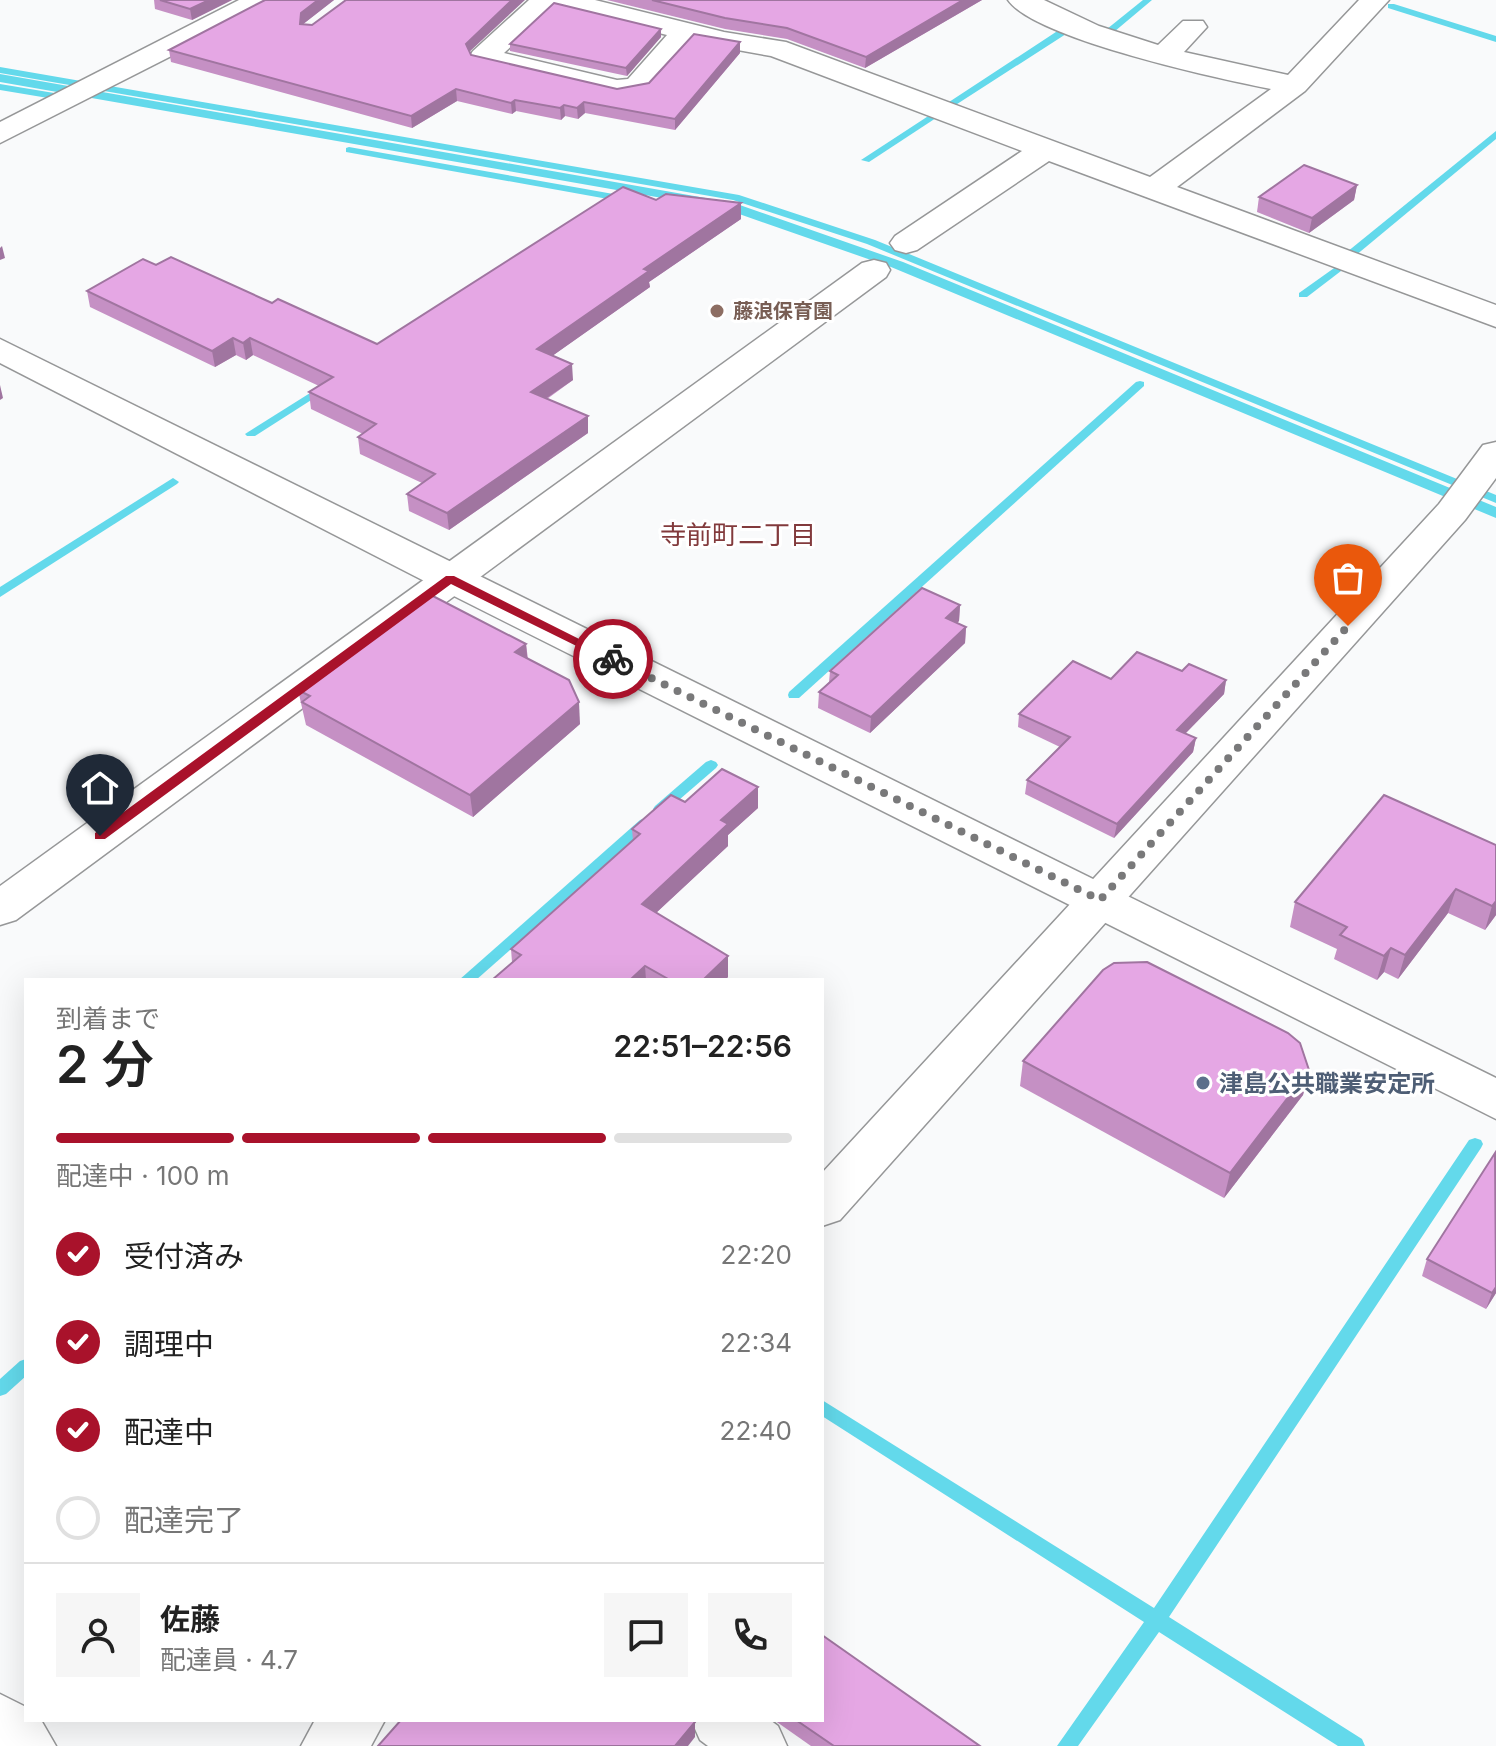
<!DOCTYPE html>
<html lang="ja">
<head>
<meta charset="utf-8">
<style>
	:root { --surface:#fff; --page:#f6f6f6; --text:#222; --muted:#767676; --line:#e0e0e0; --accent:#a9122b }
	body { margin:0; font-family:Inter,"Noto Sans JP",sans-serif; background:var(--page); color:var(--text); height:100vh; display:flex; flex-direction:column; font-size:30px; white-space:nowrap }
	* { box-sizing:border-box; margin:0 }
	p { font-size:26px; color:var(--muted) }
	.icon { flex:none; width:44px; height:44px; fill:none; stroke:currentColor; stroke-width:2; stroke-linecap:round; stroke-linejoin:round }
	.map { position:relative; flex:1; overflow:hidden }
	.drawer { position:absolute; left:24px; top:978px; width:800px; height:744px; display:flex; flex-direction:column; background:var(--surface); border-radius:0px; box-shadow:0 8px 32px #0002 }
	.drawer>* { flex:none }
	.pin { position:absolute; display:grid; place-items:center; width:68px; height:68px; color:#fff; margin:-82px -34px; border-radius:50% 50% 50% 0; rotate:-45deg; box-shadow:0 0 8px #0007 }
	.pin .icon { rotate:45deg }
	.courier { position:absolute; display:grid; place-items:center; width:80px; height:80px; margin:-40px; border:6px solid #a9122b; border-radius:50%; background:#fff; color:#222; box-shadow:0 2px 10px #0007 }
	.overview em { font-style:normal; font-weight:600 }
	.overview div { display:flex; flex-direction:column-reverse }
	.overview { display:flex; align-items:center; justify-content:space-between; height:136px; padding:0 32px }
	h1 { font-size:52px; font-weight:600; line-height:60px }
	.bar { display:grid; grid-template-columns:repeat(4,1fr); gap:12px 8px; align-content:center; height:96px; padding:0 32px }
	.bar i { height:10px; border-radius:6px; background:var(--line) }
	.bar .active { background:var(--accent) }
	.bar p { grid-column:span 4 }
	.line { display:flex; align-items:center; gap:20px; padding:0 32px; border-top:2px solid var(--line) }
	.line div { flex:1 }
	.round { display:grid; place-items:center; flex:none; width:84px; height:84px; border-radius:0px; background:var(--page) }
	ol { padding:0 32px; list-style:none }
	li { display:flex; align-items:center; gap:24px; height:88px }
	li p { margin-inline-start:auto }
	li .icon { padding:8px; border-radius:50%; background:var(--accent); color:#fff; stroke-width:4 }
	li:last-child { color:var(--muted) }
	li i { width:44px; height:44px; border:4px solid var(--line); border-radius:50% }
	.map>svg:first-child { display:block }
	.water { fill:#63d9eb }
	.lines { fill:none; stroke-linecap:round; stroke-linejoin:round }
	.stream { fill:#63d9eb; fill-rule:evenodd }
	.minor-casing { stroke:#969798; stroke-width:3 }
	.tertiary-casing { stroke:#969798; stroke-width:3 }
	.minor { fill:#fff; fill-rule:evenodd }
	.tertiary { fill:#fff; fill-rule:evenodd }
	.wall { fill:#c590c4 }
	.shaded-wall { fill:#a075a0 }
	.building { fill:#e5a7e4; stroke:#a075a0; stroke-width:2 }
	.route { fill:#a9122b }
	.done { stroke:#79797a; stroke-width:8; stroke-dasharray:0 14.4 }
	.education-dot { fill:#8d6e63; stroke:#fff; stroke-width:3 }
	.service-dot { fill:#5c6f8a; stroke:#fff; stroke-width:3 }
	.labels { text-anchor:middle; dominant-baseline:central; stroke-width:6; stroke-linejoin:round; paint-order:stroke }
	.far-education-label { font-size:20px; font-weight:bold; fill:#785e54; stroke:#fff; text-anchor:start }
	.service-label { font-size:24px; font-weight:bold; fill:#4e5e75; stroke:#fff; text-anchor:start }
	.neighbourhood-label { font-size:26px; fill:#823a3c; stroke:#fff }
</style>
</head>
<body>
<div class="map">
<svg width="1496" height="1746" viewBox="0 0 1496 1746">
	<rect width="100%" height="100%" fill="#f9fafb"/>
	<path class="water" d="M0,74L734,203L903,262L1496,507V518L891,267L725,209L0,82Z"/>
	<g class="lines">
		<g class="stream">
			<path d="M1143,0H1152L1108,37H1102V33Z"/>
			<path d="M1388,4H1394L1496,36V42L1388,8Z"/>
			<path d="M1062,28H1068L1080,34L1075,37L1066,34L954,106L946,104Z"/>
			<path d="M0,67L739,195L875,240L1496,495V503L867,244L733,200L0,73Z"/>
			<path d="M0,84L54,93L59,96L54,99L0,90Z"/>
			<path d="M933,113L938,116L936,118L869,162L861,160Z"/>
			<path d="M1496,131V139L1355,256H1347V252Z"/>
			<path d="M349,147L619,195L624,198L619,201L346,152V148Z"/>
			<path d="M1337,266L1342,269L1341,271L1307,297H1299V293Z"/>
			<path d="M1140,381L1144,382V386L799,698H789L788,695L789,692L1136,382Z"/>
			<path d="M326,383L332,386L330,388L255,436H247L245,434Z"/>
			<path d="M173,478L179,482L177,484L0,597V587Z"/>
			<path d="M711,760L716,762L718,765L716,768L665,812H655L653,809L655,806L706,762Z"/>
			<path d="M645,818L650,820L652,823L650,826L476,980H459L640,820Z"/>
			<path d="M1475,1138L1481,1140L1483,1144L1481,1148L1169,1617L1362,1739L1365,1746H1338L1159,1632L1078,1746H1057L1144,1622L822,1416V1400L1154,1608L1469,1140Z"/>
			<path d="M26,1359V1376L6,1394L0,1396V1379L20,1361Z"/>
		</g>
		<defs>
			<g id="minor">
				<path d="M239,0H274L270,6L0,143V122Z"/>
				<path d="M529,0H595L724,32L786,42L1150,177L1271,89C1220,79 1035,39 1008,0H1044L1099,26L1158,45L1183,21H1203L1207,27L1184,52L1288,75L1359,0H1389L1305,91L1177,187L1496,305V327L1049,161L917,250L906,253L895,250L890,243L895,236L1022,151L771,56L693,42L647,92L617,98L473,63L469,57L473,51ZM554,7L667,35L628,79L617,80L504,53Z"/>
				<path d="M874,260L886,263L890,270L886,277L16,920L0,925V886L862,263Z"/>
				<path d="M1496,442V478L1465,520L840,1220L822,1226V1173L1439,504L1483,445Z"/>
				<path d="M0,1694L26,1707V1720H41L56,1746H0Z"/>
				<path d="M315,1720H385L371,1746H301Z"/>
				<path d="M691,1720H770L778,1726L787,1746H708L700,1740Z"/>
			</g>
			<path id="tertiary" d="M0,339L1496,1078V1119L436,587L0,363Z"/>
		</defs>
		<use href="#minor" class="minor-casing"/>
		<use href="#tertiary" class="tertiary-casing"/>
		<use href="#minor" class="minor"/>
		<use href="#tertiary" class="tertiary"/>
	</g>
	<g class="wall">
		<path d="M154,0H232L192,20L155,9Z"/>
		<path d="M265,0H334L303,24L470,52L471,55L617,89L649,83L740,53L675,130L585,113L578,119L565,116L561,120L516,111L512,114L457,101L412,128L171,62L169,50Z"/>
		<path d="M607,0H982L865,68L787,39L725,29Z"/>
		<path d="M661,29V37L627,76L510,51V44Z"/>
		<path d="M1357,185L1354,200L1309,233L1257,212L1259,197Z"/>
		<path d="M656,200L741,203V219L649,282L650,287L552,356L573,380L547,399L588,433L449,530L409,511L407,494L422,483L360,454L358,437L363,434L311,409L309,392L319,386L253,355L246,360L236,355L215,367L90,307L87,291L156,265L272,303L377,344Z"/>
		<path d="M960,605L959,621L957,623L966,627L965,643L870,733L818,708L819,692L829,682L830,671Z"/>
		<path d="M526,644L528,659L580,724L473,817L306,725L298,690Z"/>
		<path d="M1182,671L1226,680L1224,694L1185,734L1196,738L1193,752L1114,838L1025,794L1027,780L1060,747L1018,727L1019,714L1111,679Z"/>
		<path d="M685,802L758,808L728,835V846L656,913L728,956V977L725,980H492L512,962L511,949L633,841L632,829Z"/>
		<path d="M1496,845V915L1485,930L1448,913L1398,979L1384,972L1377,980L1334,959L1337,949L1290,927L1295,902Z"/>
		<path d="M1023,1061L1309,1070L1303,1095L1224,1198L1020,1086Z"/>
		<path d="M1496,1153V1293L1486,1309L1422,1276L1427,1259Z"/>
		<path d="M774,1720H822L980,1746H811Z"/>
	</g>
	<g class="shaded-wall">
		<path d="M209,0H232L192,20L190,9Z"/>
		<path d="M318,0H334L302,25L300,24L301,13Z"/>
		<path d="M512,0H525L466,55V44Z"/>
		<path d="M963,0H982L865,68L866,57Z"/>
		<path d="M661,29V37L627,76L626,68Z"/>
		<path d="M740,42V53L675,130V119Z"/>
		<path d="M456,89L457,101L412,128L411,116Z"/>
		<path d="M515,100L516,111L512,114L511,103Z"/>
		<path d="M584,102L585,113L578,119L577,108Z"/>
		<path d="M564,105L565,116L561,120L560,108Z"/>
		<path d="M1357,185L1354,200L1309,233L1312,218Z"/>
		<path d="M741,203V219L649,282L650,287L538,366L537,349L644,269Z"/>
		<path d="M2,246L5,258L0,260V248Z"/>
		<path d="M233,338L236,355L215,367L212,351Z"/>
		<path d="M250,338L253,355L246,360L243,343Z"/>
		<path d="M572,364L573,380L532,408L531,392Z"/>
		<path d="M0,385L3,398L0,400Z"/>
		<path d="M588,416V433L449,530L447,513Z"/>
		<path d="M960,605L959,621L945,634L946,618Z"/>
		<path d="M966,627L965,643L870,733L871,717Z"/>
		<path d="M526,644L528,666L515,652Z"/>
		<path d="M1226,680L1224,694L1175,744L1177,730Z"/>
		<path d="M579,702L580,724L473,817L470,795Z"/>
		<path d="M1196,738L1193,752L1114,838L1117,824Z"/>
		<path d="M758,787V808L728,835V846L643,925L642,904L721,820Z"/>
		<path d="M1456,889L1448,913L1398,979L1405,955Z"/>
		<path d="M1496,901V915L1485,930L1492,906Z"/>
		<path d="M1391,948L1384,972L1377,980L1384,956Z"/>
		<path d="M728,956V977L725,980H703Z"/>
		<path d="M645,966L646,980H630Z"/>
		<path d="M1309,1070L1303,1095L1224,1198L1230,1173Z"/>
		<path d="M1496,1287V1293L1486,1309L1492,1293Z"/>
		<path d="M695,1722V1737L688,1746H675Z"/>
	</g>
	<g class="building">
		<path d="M160,0H209L190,9Z"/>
		<path d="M265,0H318L301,13L300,24L312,25L346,0H512L466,44L471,55L617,89L649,83L694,34L740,42L675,119L584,102L577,108L564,105L560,108L515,100L511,103L456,89L411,116L169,50Z"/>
		<path d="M652,0H963L866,57L787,28L725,18Z"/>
		<path d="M554,3L661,29L626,68L510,44Z"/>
		<path d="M1304,165L1357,185L1312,218L1259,197Z"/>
		<path d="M623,187L656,200L666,194L741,203L644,269L649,271L537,349L572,364L531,392L588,416L447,513L407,494L435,474L358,437L376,424L309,392L333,377L250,338L243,343L233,338L212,351L87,291L143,259L156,265L171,257L272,303L278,299L377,344Z"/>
		<path d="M922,588L960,605L946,618L966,627L871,717L819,692L838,675L830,671Z"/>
		<path d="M429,594L526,644L515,652L569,680L579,702L470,795L302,702L310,696L298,690Z"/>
		<path d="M1137,652L1182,671L1189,664L1226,680L1177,730L1196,738L1117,824L1027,780L1070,737L1019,714L1073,661L1111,679Z"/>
		<path d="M722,769L758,787L721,820L728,824L642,904L728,956L703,980H670L645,966L630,980H492L521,955L511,949L640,834L632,829L671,795L685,802Z"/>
		<path d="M1384,795L1496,845V901L1492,906L1456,889L1405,955L1391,948L1384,956L1340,935L1347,927L1295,902Z"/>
		<path d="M1147,962L1288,1033L1300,1043L1309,1070L1230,1173L1023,1061L1103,970L1114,963Z"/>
		<path d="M1495,1153L1496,1287L1492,1293L1427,1259Z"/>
		<path d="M822,1635L980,1746H834L796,1720H822Z"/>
		<path d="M401,1720H694L695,1722L675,1746H378Z"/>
	</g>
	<path class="route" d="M446,576H454L619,659L609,662L451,584L105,839H95V833Z"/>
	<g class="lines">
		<path class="done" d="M613,659L1100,900L1348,626"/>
	</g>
	<circle class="education-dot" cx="717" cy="311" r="8"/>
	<circle class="service-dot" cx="1203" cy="1083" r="8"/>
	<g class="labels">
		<g class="far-education-label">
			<text x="733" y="311">藤浪保育園</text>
		</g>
		<g class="service-label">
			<text x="1219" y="1083">津島公共職業安定所</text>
		</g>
		<g class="neighbourhood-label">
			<text x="738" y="534">寺前町二丁目</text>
		</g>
	</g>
</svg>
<div class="pin" style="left:1348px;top:626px;background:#ea580c"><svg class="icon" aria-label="bag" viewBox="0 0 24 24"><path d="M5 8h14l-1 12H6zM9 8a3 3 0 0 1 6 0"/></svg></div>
<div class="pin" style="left:100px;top:836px;background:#1f2937"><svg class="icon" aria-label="home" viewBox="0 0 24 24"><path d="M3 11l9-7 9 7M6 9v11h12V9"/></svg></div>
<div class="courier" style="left:613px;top:659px"><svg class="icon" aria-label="bike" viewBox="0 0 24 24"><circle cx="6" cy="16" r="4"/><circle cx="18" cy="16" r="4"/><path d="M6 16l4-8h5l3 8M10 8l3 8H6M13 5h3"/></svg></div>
<section class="drawer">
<div class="overview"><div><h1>2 分</h1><p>到着まで</p></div><em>22:51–22:56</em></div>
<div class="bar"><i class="active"></i><i class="active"></i><i class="active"></i><i></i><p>配達中 · 100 m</p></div>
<ol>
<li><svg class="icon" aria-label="check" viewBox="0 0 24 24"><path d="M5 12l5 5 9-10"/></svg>受付済み<p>22:20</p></li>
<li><svg class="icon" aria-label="check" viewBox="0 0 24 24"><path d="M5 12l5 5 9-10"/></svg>調理中<p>22:34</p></li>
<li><svg class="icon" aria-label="check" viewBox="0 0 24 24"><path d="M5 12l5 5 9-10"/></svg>配達中<p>22:40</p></li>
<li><i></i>配達完了</li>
</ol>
<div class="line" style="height:144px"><a class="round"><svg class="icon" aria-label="person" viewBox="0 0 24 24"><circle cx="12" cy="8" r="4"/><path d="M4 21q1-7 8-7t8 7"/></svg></a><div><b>佐藤</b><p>配達員 · 4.7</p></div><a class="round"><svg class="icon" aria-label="chat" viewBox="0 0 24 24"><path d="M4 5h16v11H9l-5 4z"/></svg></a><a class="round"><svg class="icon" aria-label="phone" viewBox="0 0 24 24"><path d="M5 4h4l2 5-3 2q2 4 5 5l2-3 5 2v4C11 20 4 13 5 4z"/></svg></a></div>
</section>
</div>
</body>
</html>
